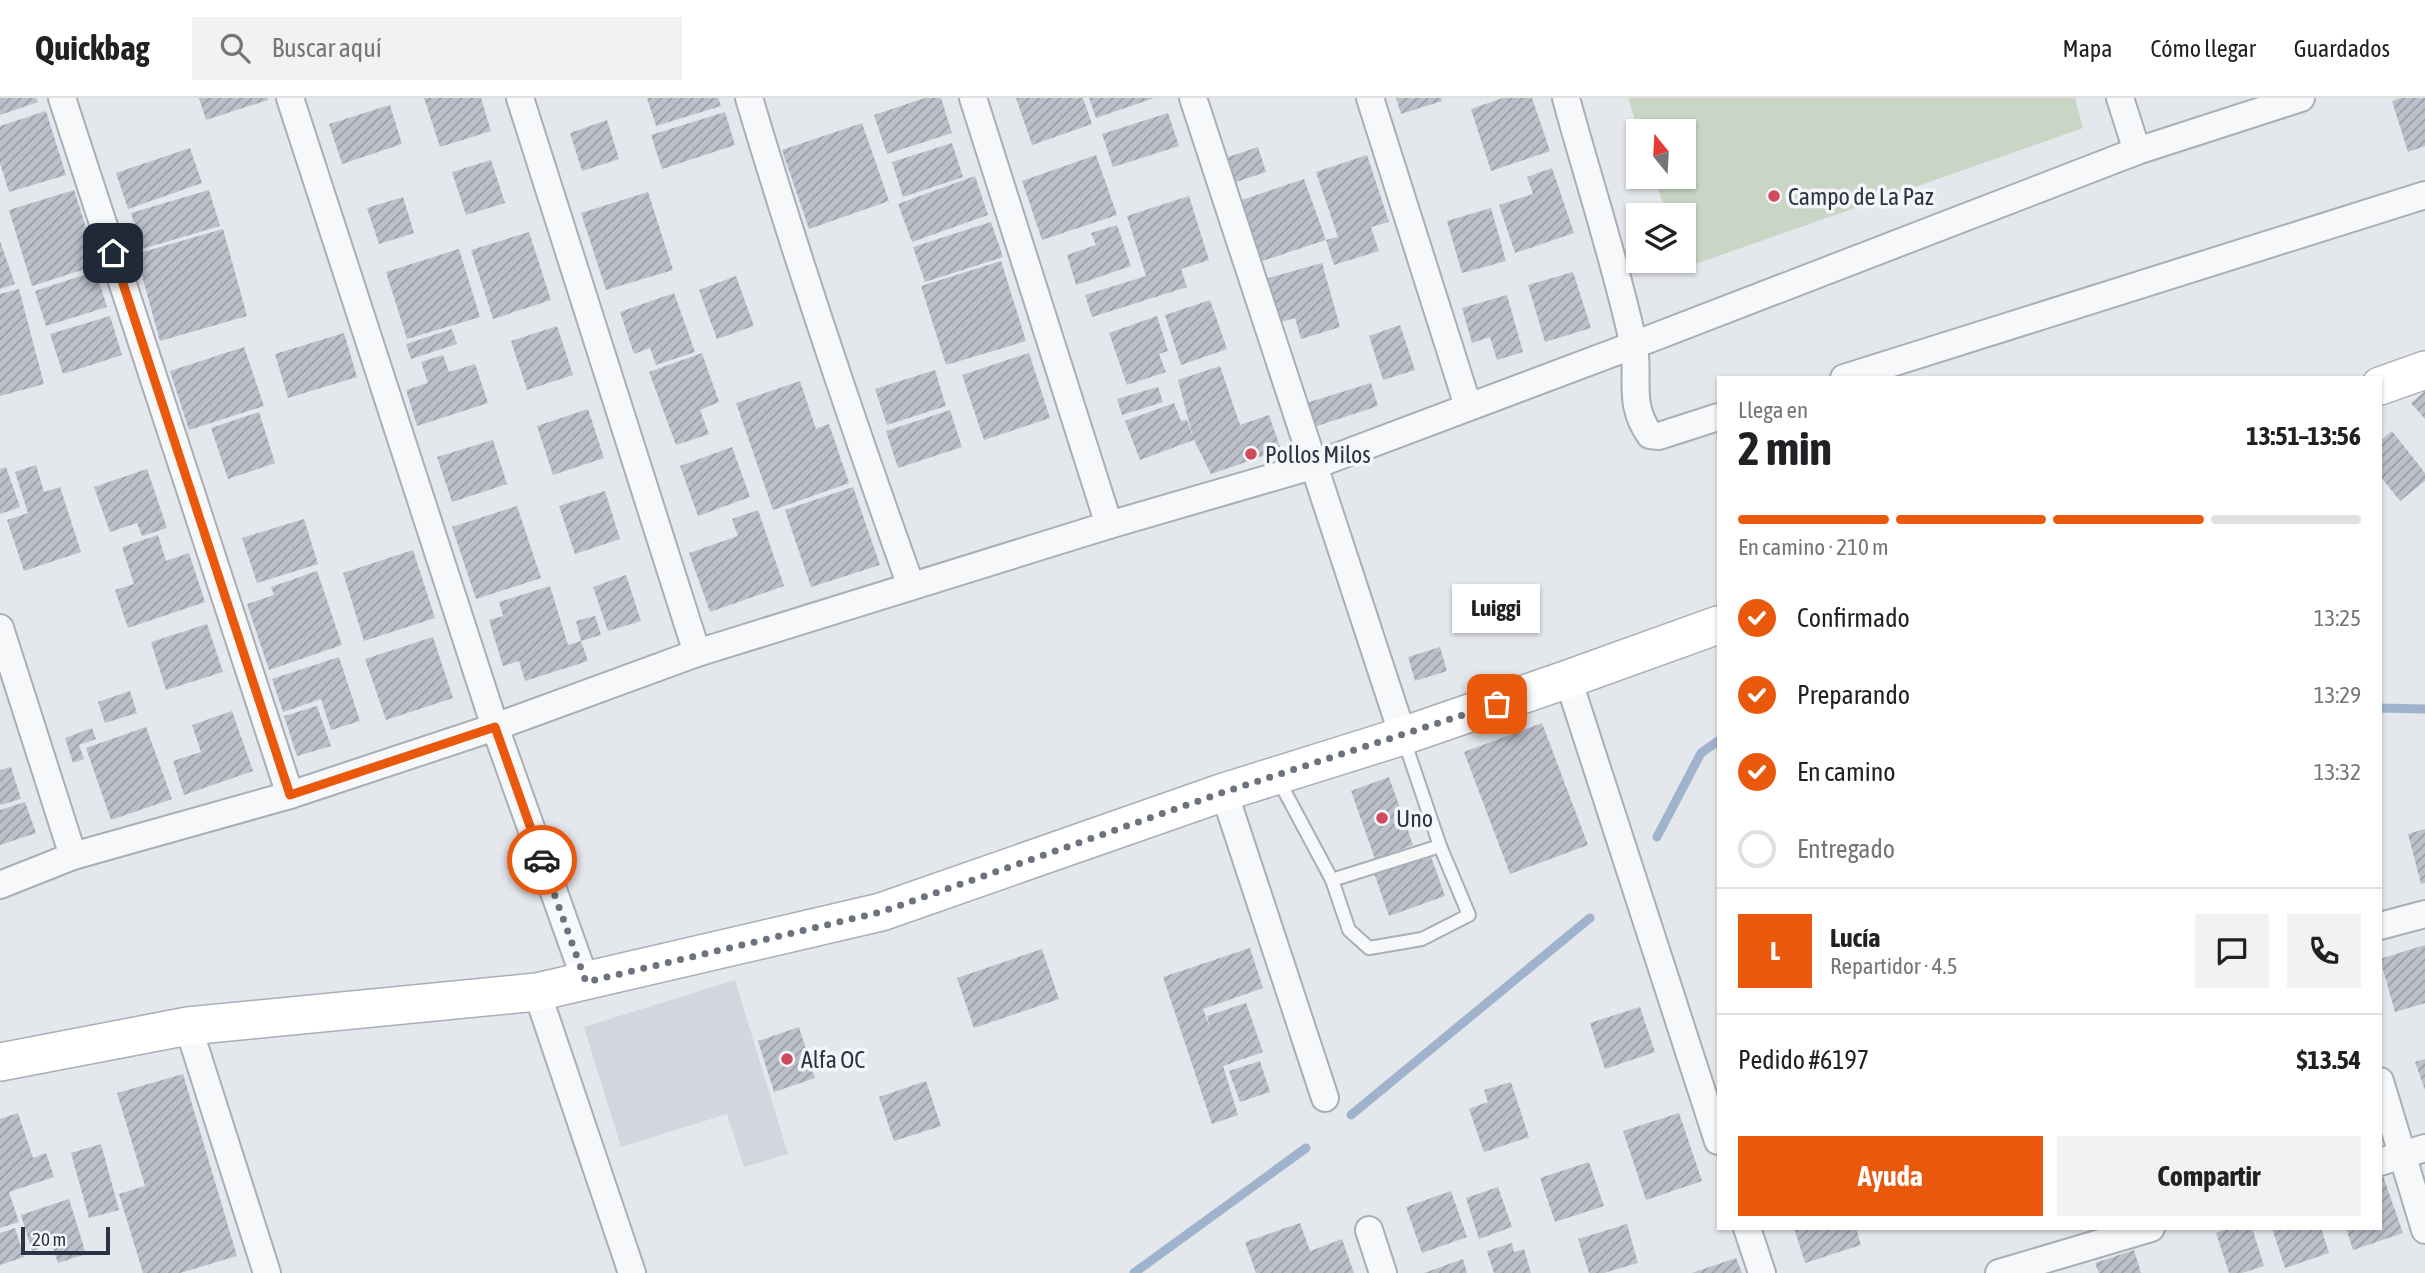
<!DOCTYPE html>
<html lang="es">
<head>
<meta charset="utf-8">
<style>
	:root { --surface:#fff; --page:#f2f2f2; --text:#202124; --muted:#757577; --line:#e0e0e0; --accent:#ea580c }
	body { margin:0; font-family:"Asap Condensed",sans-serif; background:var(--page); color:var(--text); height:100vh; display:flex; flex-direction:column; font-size:26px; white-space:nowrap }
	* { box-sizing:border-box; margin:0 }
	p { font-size:23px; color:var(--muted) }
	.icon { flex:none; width:38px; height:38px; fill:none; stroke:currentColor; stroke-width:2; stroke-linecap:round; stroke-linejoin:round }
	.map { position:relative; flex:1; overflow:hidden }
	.sheet { position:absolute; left:1717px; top:278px; width:665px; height:854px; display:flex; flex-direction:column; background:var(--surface); border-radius:0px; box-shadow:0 2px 5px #0004 }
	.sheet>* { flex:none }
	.needle { width:46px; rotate:342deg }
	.fabs { position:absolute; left:1626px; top:21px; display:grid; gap:14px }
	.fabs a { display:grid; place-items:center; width:70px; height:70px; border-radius:0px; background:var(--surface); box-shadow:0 2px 5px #0004; font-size:35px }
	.scale { position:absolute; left:21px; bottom:18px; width:89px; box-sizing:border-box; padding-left:7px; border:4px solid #2b3445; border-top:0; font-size:19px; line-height:24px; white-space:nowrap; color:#2b3445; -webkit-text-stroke:5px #f4f6f9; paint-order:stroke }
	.pin { position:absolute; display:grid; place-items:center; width:60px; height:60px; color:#fff; margin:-30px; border-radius:14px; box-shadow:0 4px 10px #0006 }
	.courier { position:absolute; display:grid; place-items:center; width:70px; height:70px; margin:-35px; border:5px solid #ea580c; border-radius:50%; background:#fff; color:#222; box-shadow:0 2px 9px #0007 }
	.bubble { position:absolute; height:49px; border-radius:0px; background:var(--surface); box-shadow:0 2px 5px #0004; font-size:23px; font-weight:700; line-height:49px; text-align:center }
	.headline em { font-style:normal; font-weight:700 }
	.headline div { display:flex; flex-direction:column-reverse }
	.headline { display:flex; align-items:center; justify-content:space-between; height:119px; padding:0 21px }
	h1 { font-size:46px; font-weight:700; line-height:52px }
	.bar { display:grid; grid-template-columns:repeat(4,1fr); gap:10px 7px; align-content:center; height:84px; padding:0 21px }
	.bar i { height:9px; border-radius:5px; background:var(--line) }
	.bar .current { background:var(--accent) }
	.bar p { grid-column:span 4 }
	.line { display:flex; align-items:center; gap:18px; padding:0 21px; border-top:2px solid var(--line) }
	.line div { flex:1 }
	.round { display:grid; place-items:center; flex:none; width:74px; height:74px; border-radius:0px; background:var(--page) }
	ol { padding:0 21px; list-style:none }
	li { display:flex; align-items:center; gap:21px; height:77px }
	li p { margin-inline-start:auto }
	li .icon { padding:7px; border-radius:50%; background:var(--accent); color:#fff; stroke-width:4 }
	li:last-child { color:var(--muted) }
	li i { width:38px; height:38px; border:4px solid var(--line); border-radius:50% }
	.button { display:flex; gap:14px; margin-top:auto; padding:14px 21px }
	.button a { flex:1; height:80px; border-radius:0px; background:var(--accent); color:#fff; font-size:28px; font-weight:700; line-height:80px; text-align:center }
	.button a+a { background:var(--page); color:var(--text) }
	header { display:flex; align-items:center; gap:42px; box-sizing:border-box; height:98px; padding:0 35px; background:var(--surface); border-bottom:2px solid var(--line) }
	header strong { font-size:33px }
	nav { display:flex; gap:38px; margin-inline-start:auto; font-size:24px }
	.search { width:490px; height:63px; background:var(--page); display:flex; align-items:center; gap:18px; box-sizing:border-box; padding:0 24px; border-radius:0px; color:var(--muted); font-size:26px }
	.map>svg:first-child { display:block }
	.built { fill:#d2d6de }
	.garden { fill:#c9d6c5 }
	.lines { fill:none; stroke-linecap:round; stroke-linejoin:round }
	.stream { stroke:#9fb4cc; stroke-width:9 }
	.building { fill:url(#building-hatch) }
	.lane-casing { stroke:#a9aeb7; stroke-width:16 }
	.street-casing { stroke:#a9aeb7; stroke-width:30 }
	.secondary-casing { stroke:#a9aeb7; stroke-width:40 }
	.lane { stroke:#f7f8fa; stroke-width:12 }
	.street { stroke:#f7f8fa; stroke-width:26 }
	.secondary { stroke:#fff; stroke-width:37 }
	.done { stroke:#6c737f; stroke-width:7; stroke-dasharray:0 12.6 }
	.route { stroke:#ea580c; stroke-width:9 }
	.poi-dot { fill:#d1495b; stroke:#f4f6f9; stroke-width:2.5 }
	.labels { text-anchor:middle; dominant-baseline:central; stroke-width:7; stroke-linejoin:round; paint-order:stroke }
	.poi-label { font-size:24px; fill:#2b3445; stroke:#f4f6f9; text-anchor:start }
</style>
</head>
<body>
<header>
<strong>Quickbag</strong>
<div class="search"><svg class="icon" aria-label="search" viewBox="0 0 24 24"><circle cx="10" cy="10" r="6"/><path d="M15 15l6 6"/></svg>Buscar aquí</div>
<nav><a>Mapa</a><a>Cómo llegar</a><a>Guardados</a></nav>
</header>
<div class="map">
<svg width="2425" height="1175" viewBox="0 0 2425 1175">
	<defs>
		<pattern id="building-hatch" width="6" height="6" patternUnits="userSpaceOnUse" patternTransform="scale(1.75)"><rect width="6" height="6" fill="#bbc0ca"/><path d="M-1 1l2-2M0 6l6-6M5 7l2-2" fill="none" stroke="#989da6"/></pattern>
	</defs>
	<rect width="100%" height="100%" fill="#e4e7ec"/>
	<path class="built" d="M735,882L788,1056L744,1069L727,1016L621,1049L584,929Z"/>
	<path class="garden" d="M1628,0H2075L2083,30L1684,170L1681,163H1684V117H1667L1654,79H1684V33H1639Z"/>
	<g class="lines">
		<g class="stream">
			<path d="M2380,610L2425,611"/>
			<path d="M1657,739L1701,655L1718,643"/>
			<path d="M1351,1017L1590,820"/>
			<path d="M1134,1175L1306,1050"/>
		</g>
	</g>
	<g class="building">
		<path d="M0,0H36L38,4L0,17Z"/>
		<path d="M199,0H268V2L206,22Z"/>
		<path d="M424,0H481L491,33L440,49Z"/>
		<path d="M647,0H718L721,8L656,28Z"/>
		<path d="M925,0H941L952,35L887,56L874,17Z"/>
		<path d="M1016,0H1083L1092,26L1032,47Z"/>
		<path d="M1089,0H1154L1096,20Z"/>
		<path d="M1396,0H1441L1442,3L1401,16Z"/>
		<path d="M1503,0H1532L1550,53L1491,73L1471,11Z"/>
		<path d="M2400,0H2425V48L2408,54L2392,3Z"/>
		<path d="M390,7L402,46L342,66L329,26Z"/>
		<path d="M46,13L66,77L9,94L0,65V28Z"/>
		<path d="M725,14L735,47L662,71L651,37Z"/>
		<path d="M1168,15L1179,48L1113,69L1102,36Z"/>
		<path d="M607,22L619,61L582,73L570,35Z"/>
		<path d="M862,25L889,103L809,131L782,52Z"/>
		<path d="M952,45L963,79L903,99L892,64Z"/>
		<path d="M1258,49L1266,74L1236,84L1228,59Z"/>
		<path d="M190,50L202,85L128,111L116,75Z"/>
		<path d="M1096,57L1117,117L1042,142L1022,83Z"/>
		<path d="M1367,57L1389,124L1371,129L1379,153L1334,167L1326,142L1338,139L1316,74Z"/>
		<path d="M491,62L505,105L466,117L452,74Z"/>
		<path d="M1552,70L1574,135L1515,155L1499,107L1533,96L1527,79Z"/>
		<path d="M975,78L988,117L912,144L898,106Z"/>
		<path d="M1304,81L1326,142L1259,164L1239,103Z"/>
		<path d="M74,92L98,167L32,188L9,112Z"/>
		<path d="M209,92L220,128L142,151L131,115Z"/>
		<path d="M648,94L673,172L606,192L581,115Z"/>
		<path d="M1189,98L1209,162L1181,171L1187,189L1092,219L1085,197L1146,178L1127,118Z"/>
		<path d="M403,99L414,135L379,146L367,110Z"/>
		<path d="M1491,110L1506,163L1462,175L1447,123Z"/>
		<path d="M991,124L1003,159L925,184L913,149Z"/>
		<path d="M1117,127L1131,168L1076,187L1067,157L1096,147L1091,135Z"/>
		<path d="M223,131L247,218L160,243L136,156Z"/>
		<path d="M529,134L551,202L493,221L471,152Z"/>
		<path d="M0,143L15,186L0,191Z"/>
		<path d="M459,151L480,219L407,241L386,174Z"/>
		<path d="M1001,163L1026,243L946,267L921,188Z"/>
		<path d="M1322,165L1340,229L1301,241L1295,220L1278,225L1265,181Z"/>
		<path d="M96,173L107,209L46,228L35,193Z"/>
		<path d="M1573,174L1591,230L1545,244L1528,187Z"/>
		<path d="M736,178L754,228L717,241L699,192Z"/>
		<path d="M19,191L44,286L0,298V196Z"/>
		<path d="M674,195L695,254L656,267L650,250L634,256L620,214Z"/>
		<path d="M1507,197L1523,254L1497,262L1490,239L1472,245L1462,210Z"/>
		<path d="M1210,202L1227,251L1181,267L1165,217Z"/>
		<path d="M110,218L122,257L63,276L50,236Z"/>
		<path d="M1157,218L1168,253L1159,256L1166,274L1127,287L1109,235Z"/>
		<path d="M1400,227L1415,272L1383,282L1369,238Z"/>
		<path d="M557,228L573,277L527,292L511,243Z"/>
		<path d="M452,231L457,246L411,261L406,246Z"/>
		<path d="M344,235L357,279L288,300L275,256Z"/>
		<path d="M244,249L264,308L189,332L170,273Z"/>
		<path d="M702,255L719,304L700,312L709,336L676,347L649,274Z"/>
		<path d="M1029,255L1050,320L984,342L962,277Z"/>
		<path d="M443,257L449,274L475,266L488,305L417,328L406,292L428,285L421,264Z"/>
		<path d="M1220,268L1240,327L1269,317L1281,352L1211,376L1194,342L1140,362L1125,323L1174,305L1181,323L1187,322L1193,339L1178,282Z"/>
		<path d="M935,272L946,308L887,327L875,291Z"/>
		<path d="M800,283L816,331L829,326L849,385L773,412L736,305Z"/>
		<path d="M1371,285L1378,308L1311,330L1303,306Z"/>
		<path d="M1158,289L1163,304L1122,317L1117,301Z"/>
		<path d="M2425,293V321L2411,305Z"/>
		<path d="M588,311L604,360L553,377L537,328Z"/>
		<path d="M950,312L962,349L898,370L886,333Z"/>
		<path d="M259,314L275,365L228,381L211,330Z"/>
		<path d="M2392,333L2425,375V383L2400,403L2380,378V343Z"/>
		<path d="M493,342L507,386L452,404L437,359Z"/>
		<path d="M732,349L750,399L698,418L680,368Z"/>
		<path d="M36,367L44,394L60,389L81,454L24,473L7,422L28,415L15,374Z"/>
		<path d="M6,369L20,409L0,416V371Z"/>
		<path d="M147,371L167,430L142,438L137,425L110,434L94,389Z"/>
		<path d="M853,389L880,467L811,489L785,412Z"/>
		<path d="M605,393L620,441L575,456L559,408Z"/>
		<path d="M517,408L541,480L476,501L452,429Z"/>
		<path d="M758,412L784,488L710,514L689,455L738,438L732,421Z"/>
		<path d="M304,421L318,466L257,485L242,440Z"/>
		<path d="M158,437L166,463L189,455L205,504L128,530L115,492L134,486L122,449Z"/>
		<path d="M413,452L435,520L364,543L343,475Z"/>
		<path d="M317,473L342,547L269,572L247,506L274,497L271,489Z"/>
		<path d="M626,477L641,523L608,533L593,489Z"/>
		<path d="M550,488L568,547L581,543L588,563L525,583L519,563L503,568L489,522L503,518L499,504Z"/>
		<path d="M595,518L601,537L581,543L576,523Z"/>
		<path d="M207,526L223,574L166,592L151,544Z"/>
		<path d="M433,539L453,600L386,622L365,561Z"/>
		<path d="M1440,549L1447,573L1415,583L1408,559Z"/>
		<path d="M339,559L360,623L331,632L321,601L283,614L272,581Z"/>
		<path d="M130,593L137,615L105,625L98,604Z"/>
		<path d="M317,608L331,648L297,658L284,618Z"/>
		<path d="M232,613L253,673L184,697L173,663L201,654L192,627Z"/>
		<path d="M1542,625L1588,747L1510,776L1464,654Z"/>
		<path d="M146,629L172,701L111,722L86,650Z"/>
		<path d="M92,630L96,641L79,647L84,661L73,665L65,640Z"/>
		<path d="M11,669L21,701L0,707V672Z"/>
		<path d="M1389,679L1413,747L1375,761L1351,693Z"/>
		<path d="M25,704L36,735L0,747V712Z"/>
		<path d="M2425,731V785L2421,786L2408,736Z"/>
		<path d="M1430,756L1445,798L1389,818L1374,775Z"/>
		<path d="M2425,847V905L2395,914L2380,861Z"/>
		<path d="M1250,850L1263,890L1203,911L1210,930L1207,918L1246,905L1263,954L1223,968L1238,1017L1212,1026L1163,879Z"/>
		<path d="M1042,851L1059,901L974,930L957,880Z"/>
		<path d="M1640,909L1655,954L1605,971L1590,925Z"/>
		<path d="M799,929L815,980L774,994L758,943Z"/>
		<path d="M2425,961V992L2415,964Z"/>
		<path d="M1260,963L1270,994L1240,1004L1229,973Z"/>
		<path d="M183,976L237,1158L180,1175H143L119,1096L145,1088L117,995Z"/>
		<path d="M926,983L941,1028L894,1043L879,999Z"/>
		<path d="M1511,984L1529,1039L1484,1054L1469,1011L1488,1004L1484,992Z"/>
		<path d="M18,1015L33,1060L46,1055L54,1079L9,1094L19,1124L0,1130V1021Z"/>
		<path d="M1679,1015L1702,1083L1646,1102L1623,1033Z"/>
		<path d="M101,1046L119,1112L89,1120L71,1055Z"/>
		<path d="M1589,1064L1604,1108L1555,1124L1540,1080Z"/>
		<path d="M2383,1078L2403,1135L2353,1152L2346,1130H2380V1079Z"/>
		<path d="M1498,1089L1512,1129L1479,1141L1466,1100Z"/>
		<path d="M1451,1093L1467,1139L1422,1155L1406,1109Z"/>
		<path d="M69,1101L86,1156L58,1165L52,1147L32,1153L21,1117Z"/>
		<path d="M1300,1125L1310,1153L1342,1141L1354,1175H1256L1245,1144Z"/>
		<path d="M1627,1126L1638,1165L1604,1175H1589L1578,1141Z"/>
		<path d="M15,1130L24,1159L0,1167V1135Z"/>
		<path d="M1794,1130H1856L1861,1147L1805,1165Z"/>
		<path d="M2230,1130H2252L2264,1168L2242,1175H2229L2216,1135Z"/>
		<path d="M2272,1130H2321L2329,1155L2285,1170Z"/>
		<path d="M1512,1145L1514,1154L1524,1151L1531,1175H1494L1487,1153Z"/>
		<path d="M2134,1152L2141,1175H2099L2095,1165Z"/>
		<path d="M1736,1160L1742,1175H1692Z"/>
		<path d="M1463,1161L1467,1175H1424Z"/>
	</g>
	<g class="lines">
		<defs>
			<g id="lane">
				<path d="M1278,681L1332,782L1440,748L1404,642"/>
				<path d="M1332,782L1349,832L1369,850L1422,841L1469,817L1440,748"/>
			</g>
			<g id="street">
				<path d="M62,0L290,697"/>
				<path d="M290,0L495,629L586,884"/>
				<path d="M520,0L697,555"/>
				<path d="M749,0C798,164 853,327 911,488"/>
				<path d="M973,0L1109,427"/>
				<path d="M1193,0L1403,638"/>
				<path d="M1370,0L1468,308"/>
				<path d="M1566,0C1588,81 1615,162 1633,244C1641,278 1626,303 1650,337L1659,338L1718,319"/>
				<path d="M2120,0L2137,53"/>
				<path d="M1844,280L2425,97"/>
				<path d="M0,530L73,758"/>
				<path d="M1568,581L1718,1043"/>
				<path d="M1224,694L1325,1000"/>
				<path d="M0,787L73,758L290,697L495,629L697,555L1109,427L1315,367L1634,247L2137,53L2301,0"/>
				<path d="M2380,828L2425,816"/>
				<path d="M537,894L632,1175"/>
				<path d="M188,928L267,1175"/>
				<path d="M2380,983L2425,1132"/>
				<path d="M2380,1064L2425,1050"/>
				<path d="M1747,1130L1762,1175"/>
				<path d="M1369,1132L1383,1175"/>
				<path d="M1999,1175L2151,1130"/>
			</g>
			<g id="secondary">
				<path d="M2380,288L2425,272"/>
				<path d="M0,964L188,928L537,894L881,814L1224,694L1403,638L1568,581L1718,527"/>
			</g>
		</defs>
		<use href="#lane" class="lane-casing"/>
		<use href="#street" class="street-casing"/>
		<use href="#secondary" class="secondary-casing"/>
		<use href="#lane" class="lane"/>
		<use href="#street" class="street"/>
		<use href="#secondary" class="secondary"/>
	</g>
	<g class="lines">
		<path class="done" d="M542,762L586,884L881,814L1224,694L1497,606"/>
		<path class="route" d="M113,155L290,697L495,629L542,762"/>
	</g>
	<g class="poi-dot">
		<circle cx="1774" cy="98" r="7"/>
		<circle cx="1251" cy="356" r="7"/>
		<circle cx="1382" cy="720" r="7"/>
		<circle cx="787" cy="961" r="7"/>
	</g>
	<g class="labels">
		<g class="poi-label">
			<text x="1788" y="98">Campo de La Paz</text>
			<text x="1265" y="356">Pollos Milos</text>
			<text x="1396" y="720">Uno</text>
			<text x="801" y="961">Alfa OC</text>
		</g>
	</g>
</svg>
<div class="fabs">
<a><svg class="needle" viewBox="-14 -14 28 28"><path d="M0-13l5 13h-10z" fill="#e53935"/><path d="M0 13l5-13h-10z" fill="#757577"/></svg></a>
<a><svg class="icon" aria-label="layers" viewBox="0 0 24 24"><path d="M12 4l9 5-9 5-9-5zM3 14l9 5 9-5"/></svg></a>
</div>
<div class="scale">20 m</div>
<div class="pin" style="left:1497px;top:606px;background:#ea580c"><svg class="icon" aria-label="bag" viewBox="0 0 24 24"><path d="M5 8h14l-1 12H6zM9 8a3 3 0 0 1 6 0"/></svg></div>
<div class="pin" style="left:113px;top:155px;background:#1f2937"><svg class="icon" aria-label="home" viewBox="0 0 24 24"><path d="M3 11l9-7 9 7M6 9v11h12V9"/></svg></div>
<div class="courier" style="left:542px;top:762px"><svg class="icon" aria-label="car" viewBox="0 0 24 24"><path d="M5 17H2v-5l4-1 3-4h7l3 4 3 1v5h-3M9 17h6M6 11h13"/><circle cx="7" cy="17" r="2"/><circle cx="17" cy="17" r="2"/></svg></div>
<div class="bubble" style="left:1452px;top:486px;width:88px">Luiggi</div>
<section class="sheet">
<div class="headline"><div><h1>2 min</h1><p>Llega en</p></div><em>13:51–13:56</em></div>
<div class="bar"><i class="current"></i><i class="current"></i><i class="current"></i><i></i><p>En camino · 210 m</p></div>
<ol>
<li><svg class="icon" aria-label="check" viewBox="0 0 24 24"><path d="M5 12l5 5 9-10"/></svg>Confirmado<p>13:25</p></li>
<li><svg class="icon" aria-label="check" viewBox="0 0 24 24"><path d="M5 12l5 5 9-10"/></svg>Preparando<p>13:29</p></li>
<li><svg class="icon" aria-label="check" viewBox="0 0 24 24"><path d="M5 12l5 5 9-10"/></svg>En camino<p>13:32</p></li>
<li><i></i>Entregado</li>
</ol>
<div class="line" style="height:126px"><b class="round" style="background:var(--accent);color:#fff">L</b><div><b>Lucía</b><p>Repartidor · 4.5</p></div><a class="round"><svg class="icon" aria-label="chat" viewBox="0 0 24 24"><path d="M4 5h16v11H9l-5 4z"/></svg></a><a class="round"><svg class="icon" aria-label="phone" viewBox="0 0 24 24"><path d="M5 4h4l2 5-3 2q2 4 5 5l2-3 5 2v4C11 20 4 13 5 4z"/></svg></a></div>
<div class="line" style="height:91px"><div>Pedido #6197</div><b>$13.54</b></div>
<div class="button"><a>Ayuda</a><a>Compartir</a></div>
</section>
</div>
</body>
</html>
